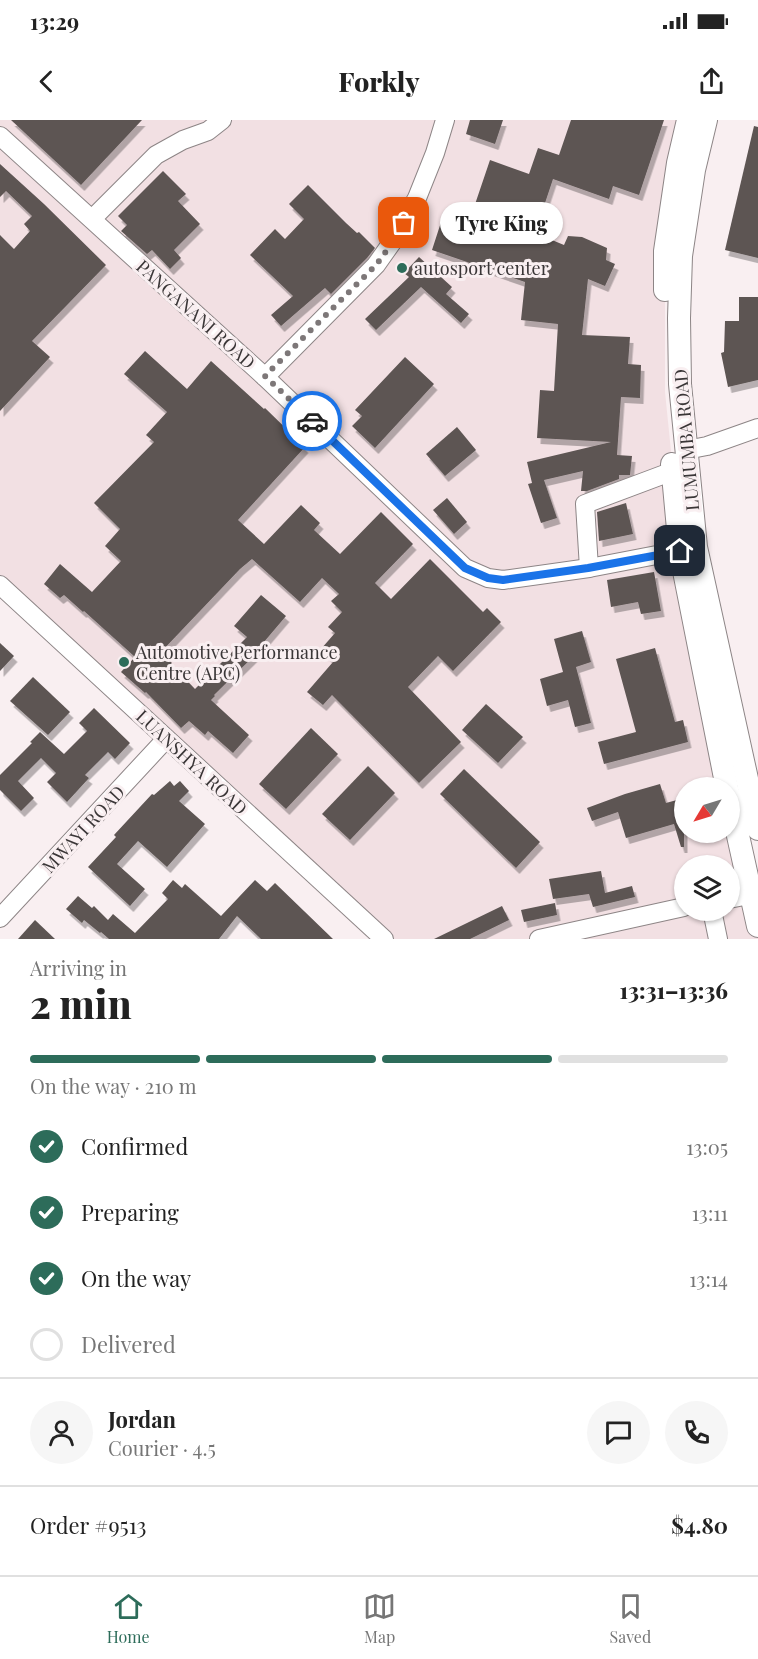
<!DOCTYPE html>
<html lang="en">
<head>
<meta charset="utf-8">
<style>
	:root { --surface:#fff; --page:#f6f6f6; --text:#222; --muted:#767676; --line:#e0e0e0; --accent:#2d6c5a }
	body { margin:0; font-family:"Playfair Display",serif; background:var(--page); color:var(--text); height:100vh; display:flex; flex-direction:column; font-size:22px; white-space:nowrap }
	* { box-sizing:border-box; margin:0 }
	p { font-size:20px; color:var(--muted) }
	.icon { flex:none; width:33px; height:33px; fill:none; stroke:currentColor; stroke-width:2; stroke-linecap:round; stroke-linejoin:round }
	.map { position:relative; height:819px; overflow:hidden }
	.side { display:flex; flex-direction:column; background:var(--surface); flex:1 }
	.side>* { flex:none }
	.needle { width:39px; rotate:232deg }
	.tools { position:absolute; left:674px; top:657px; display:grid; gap:12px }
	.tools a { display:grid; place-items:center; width:66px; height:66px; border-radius:50%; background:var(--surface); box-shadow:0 2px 4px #0004; font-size:30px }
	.pin { position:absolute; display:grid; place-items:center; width:51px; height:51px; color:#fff; margin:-26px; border-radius:12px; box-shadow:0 3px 9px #0006 }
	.courier { position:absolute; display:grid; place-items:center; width:60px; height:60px; margin:-30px; border:4px solid #1a73e8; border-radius:50%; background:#fff; color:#222; box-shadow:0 2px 8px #0007 }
	.bubble { position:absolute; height:42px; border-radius:21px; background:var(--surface); box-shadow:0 2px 4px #0004; font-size:20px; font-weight:800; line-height:42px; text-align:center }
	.head em { font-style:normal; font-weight:800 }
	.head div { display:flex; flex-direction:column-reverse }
	.head { display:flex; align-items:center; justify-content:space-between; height:102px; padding:0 30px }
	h1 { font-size:39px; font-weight:800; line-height:45px }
	.bar { display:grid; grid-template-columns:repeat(4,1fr); gap:9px 6px; align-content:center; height:72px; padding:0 30px }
	.bar i { height:8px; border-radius:4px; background:var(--line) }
	.bar .selected { background:var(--accent) }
	.bar p { grid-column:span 4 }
	.line { display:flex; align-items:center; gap:15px; padding:0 30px; border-top:2px solid var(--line) }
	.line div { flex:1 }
	.round { display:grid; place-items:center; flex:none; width:63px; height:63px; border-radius:32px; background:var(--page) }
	ol { padding:0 30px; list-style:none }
	li { display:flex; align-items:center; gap:18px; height:66px }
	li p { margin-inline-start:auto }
	li .icon { padding:6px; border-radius:50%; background:var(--accent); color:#fff; stroke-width:4 }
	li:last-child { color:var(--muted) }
	li i { width:33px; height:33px; border:3px solid var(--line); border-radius:50% }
	.status { display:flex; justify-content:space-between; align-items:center; height:42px; padding:0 30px; background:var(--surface); direction:ltr }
	.status svg { height:16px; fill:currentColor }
	header { display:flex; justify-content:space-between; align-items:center; height:78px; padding:0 30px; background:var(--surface); font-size:27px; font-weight:800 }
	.menu { display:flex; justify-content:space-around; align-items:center; height:84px; border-top:2px solid var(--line); background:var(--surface); font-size:16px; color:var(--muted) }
	.menu a { display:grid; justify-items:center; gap:3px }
	.menu .selected { color:var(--accent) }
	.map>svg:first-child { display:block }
	.built { fill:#f2e0e3; fill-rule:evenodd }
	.building { fill:#5d5553; filter:url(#shadow) }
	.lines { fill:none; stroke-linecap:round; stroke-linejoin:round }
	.minor-casing { stroke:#8d8586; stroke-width:20 }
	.major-casing { stroke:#8d8586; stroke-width:24 }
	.minor { stroke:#fff; stroke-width:18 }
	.major { stroke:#fff; stroke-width:22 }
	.done { stroke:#7d7778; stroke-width:6; stroke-dasharray:0 10.8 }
	.route { stroke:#1a73e8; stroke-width:8 }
	.poi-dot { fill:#2d6c5a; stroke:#f9eff1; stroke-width:2 }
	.labels { text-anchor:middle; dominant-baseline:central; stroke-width:6; stroke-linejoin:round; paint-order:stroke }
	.poi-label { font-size:18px; fill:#3a3637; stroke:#f9eff1; text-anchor:start }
	.street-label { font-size:18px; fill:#3a3637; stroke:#f9eff1 }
</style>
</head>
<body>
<div class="status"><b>13:29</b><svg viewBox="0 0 49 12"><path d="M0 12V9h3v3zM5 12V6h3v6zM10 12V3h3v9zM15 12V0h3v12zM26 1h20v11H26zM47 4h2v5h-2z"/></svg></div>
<header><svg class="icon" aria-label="back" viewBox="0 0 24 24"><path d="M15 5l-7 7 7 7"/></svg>Forkly<svg class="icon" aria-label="share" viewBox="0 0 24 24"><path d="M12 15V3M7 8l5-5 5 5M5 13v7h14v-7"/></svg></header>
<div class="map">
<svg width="758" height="819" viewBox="0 0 758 819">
	<defs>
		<filter id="shadow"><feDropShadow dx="3.5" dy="6" stdDeviation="0" flood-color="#0004"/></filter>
	</defs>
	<rect width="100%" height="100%" fill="#f9eff1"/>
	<path class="built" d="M0,0H678L665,129V272L673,351L729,668H684V712H729L758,808V819H379L0,467ZM684,746H729V790H684Z"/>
	<g class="building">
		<path d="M11,0H142L81,65Z"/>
		<path d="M470,0H503L495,24L466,14Z"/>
		<path d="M571,0H664L639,75L613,66L609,79L553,59L535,113L564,125L568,116L582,117L607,128L606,140L615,144L605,166L588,159L582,215L630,217L628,244L641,245L640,278L621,277L617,335L632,336L630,355H619V359L587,371H581L583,351L544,360L557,398L541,403L528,364L532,363L527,342L611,322L537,318L540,270L554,271L558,204L521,200L525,162L432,130L444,93L469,102L490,40L529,54L538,28L559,35Z"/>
		<path d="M754,6L758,7V138L725,130Z"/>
		<path d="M0,44L44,84L106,145L32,221L50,237L0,291V115L14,129L30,111L24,104L32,96L6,71L0,77Z"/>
		<path d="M163,51L186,74L178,81L200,104L174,130L181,138L170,149L152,130L147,134L121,111L127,105L118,96Z"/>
		<path d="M308,65L346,103L357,113L359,112L375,128L367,138L331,174L325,168L281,206L271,195L293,176L250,135L275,109L285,119L304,99L289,84Z"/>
		<path d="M419,137L452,167L446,174L469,194L461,203L421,167L376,210L365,199L409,157L404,153Z"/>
		<path d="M739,177H758V260L728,267L721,233L724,232L725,201H739Z"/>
		<path d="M145,231L187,269L211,241L264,289L265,288L305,327L238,400L264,424L301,385L320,403L314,410L340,434L381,392L413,424L375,463L391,479L430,439L483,492L487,488L501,502L453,551L438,536L408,567L461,622L419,663L332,575L323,585L307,572L333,542L321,529L335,513L328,507L342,492L331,481L339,474L322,458L300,482L252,439L240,449L161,532L172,543L171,544L195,569L247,517L234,506L261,475L286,496L258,529L259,531L214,575L215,576L211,580L249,615L233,633L208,611L205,615L189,601L181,608L146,572L145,573L121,552L135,537L84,491L83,492L64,475L60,478L44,464L60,444L92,472L121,441L105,426L120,409L94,383L154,322L146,315L167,292L124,254Z"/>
		<path d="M405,237L434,264L375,328L352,306L362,296L355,290Z"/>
		<path d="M457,307L476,330L445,356L426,334Z"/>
		<path d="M447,378L467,402L454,414L433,390Z"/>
		<path d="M626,383L633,414L599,421L597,392Z"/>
		<path d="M654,452L661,491L641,494L638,482L611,487L607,460Z"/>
		<path d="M582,511L591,542L576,547L591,603L575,607L568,580L547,586L540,559L563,552L554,519Z"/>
		<path d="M0,523L14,536L0,551Z"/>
		<path d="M655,528L675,602L683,600L688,622L604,644L598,622L636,612L616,539Z"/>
		<path d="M33,557L70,592L48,615L10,581Z"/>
		<path d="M486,584L523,617L498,643L462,610Z"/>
		<path d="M94,588L130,623L115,639L108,632L85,655L89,658L67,682L47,662L56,653L41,638L18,661L34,678L21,691L0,670V655L32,623L30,622L40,612L64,634L87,611L79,603Z"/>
		<path d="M311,608L338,634L286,689L259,664Z"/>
		<path d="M368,646L395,673L350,720L322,694Z"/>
		<path d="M464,649L540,722L516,748L440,674Z"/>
		<path d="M170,661L174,666L180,661L189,671L179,681L205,704L167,747L138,721L117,744L145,769L130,786L88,747L116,717L114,715L152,674L154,675Z"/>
		<path d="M660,664L666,683L684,678V727H681L674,704L626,718L618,692L592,701L587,688L625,674Z"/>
		<path d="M601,751L605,773L632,766L635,777L593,787L589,774L553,779L549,759Z"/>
		<path d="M173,760L182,768L185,764L221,796L255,760L267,771L275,763L333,819H261L237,796L219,819H109L101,812L100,813L84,800L82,803L66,789L78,776L92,788L94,786L108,800L113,794L135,813L168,779L162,773Z"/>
		<path d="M555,783L557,795L524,802L521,790Z"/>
		<path d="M502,786L509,800L470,819H434Z"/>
		<path d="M35,800L55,819H18Z"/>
	</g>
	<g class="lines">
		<defs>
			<g id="minor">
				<path d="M0,16L265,257L465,448L488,458L503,460L589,448L693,428"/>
				<path d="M92,99L156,35L183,20L208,11L222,0"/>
				<path d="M265,257L376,145L393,121L417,78L435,33L445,0"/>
				<path d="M686,330L707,326L758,308"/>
				<path d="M589,448L585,384L673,351"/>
				<path d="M0,465L384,819"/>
				<path d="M729,779L758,773"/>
				<path d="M712,790L718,819"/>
				<path d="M0,798L166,619"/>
				<path d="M539,819L684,787"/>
			</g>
			<g id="major">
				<path d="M706,0L694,50L681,136L679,198L680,264L696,427L758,709"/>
				<path d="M665,170V131L678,43L688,0"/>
				<path d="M672,344L680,431L727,668"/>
				<path d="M729,675L758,806"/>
			</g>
		</defs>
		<use href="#minor" class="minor-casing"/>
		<use href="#major" class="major-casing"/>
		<use href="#minor" class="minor"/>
		<use href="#major" class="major"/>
	</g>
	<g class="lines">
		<path class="done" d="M312,301L265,256L376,145L393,122L404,103"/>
		<path class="route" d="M312,301L465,448L488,458L503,460L588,448L680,431"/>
	</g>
	<g class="poi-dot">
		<circle cx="402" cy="148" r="6"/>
		<circle cx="124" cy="542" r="6"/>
	</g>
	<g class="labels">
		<g class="poi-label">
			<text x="414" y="148">autosport center</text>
			<text x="136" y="532">Automotive Performance<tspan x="136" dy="21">Centre (APC)</tspan></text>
		</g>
		<g class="street-label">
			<text transform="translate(196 194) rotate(42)">PANGANANI ROAD</text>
			<text transform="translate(686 320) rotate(-95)">LUMUMBA ROAD</text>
			<text transform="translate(192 642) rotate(43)">LUANSHYA ROAD</text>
			<text transform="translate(83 709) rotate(-47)">MWAYI ROAD</text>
		</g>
	</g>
</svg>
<div class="tools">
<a><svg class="needle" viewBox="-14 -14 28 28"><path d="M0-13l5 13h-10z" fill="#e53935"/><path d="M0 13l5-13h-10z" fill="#767676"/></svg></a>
<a><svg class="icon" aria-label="layers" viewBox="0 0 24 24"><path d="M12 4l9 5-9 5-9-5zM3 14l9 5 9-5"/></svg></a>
</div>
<div class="pin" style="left:404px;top:103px;background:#ea580c"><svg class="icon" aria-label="bag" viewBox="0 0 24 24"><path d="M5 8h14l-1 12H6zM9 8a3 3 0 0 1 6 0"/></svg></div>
<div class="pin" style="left:680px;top:431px;background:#1f2937"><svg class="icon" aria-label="home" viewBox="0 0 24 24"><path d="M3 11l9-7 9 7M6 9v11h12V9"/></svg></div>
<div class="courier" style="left:312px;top:301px"><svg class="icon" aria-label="car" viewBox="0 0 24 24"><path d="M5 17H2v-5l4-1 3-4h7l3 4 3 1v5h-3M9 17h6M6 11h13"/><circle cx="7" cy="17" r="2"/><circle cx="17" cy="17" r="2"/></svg></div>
<div class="bubble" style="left:440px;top:82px;width:123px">Tyre King</div>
</div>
<section class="side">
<div class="head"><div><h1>2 min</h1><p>Arriving in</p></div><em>13:31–13:36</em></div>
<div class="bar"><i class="selected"></i><i class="selected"></i><i class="selected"></i><i></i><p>On the way · 210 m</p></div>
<ol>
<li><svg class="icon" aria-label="check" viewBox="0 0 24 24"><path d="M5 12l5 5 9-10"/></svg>Confirmed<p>13:05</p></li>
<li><svg class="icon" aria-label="check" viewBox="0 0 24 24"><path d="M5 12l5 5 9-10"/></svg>Preparing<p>13:11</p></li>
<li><svg class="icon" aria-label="check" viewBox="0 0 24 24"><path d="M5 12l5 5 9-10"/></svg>On the way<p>13:14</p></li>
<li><i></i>Delivered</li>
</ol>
<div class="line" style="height:108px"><a class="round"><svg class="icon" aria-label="person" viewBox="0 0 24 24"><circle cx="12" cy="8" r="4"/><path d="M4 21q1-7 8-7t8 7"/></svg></a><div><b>Jordan</b><p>Courier · 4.5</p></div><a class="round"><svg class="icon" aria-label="chat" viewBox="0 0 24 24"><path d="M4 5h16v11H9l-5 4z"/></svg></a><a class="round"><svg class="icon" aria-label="phone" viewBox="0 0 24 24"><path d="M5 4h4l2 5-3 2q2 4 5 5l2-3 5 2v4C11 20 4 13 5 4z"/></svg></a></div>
<div class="line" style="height:78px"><div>Order #9513</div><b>$4.80</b></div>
</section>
<nav class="menu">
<a class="selected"><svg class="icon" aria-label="home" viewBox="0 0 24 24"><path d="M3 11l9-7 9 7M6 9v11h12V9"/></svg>Home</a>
<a><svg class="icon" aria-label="map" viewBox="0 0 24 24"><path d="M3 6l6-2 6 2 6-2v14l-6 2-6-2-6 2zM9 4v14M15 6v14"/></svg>Map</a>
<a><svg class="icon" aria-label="saved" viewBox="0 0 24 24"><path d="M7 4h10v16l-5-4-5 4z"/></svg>Saved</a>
</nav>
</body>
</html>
